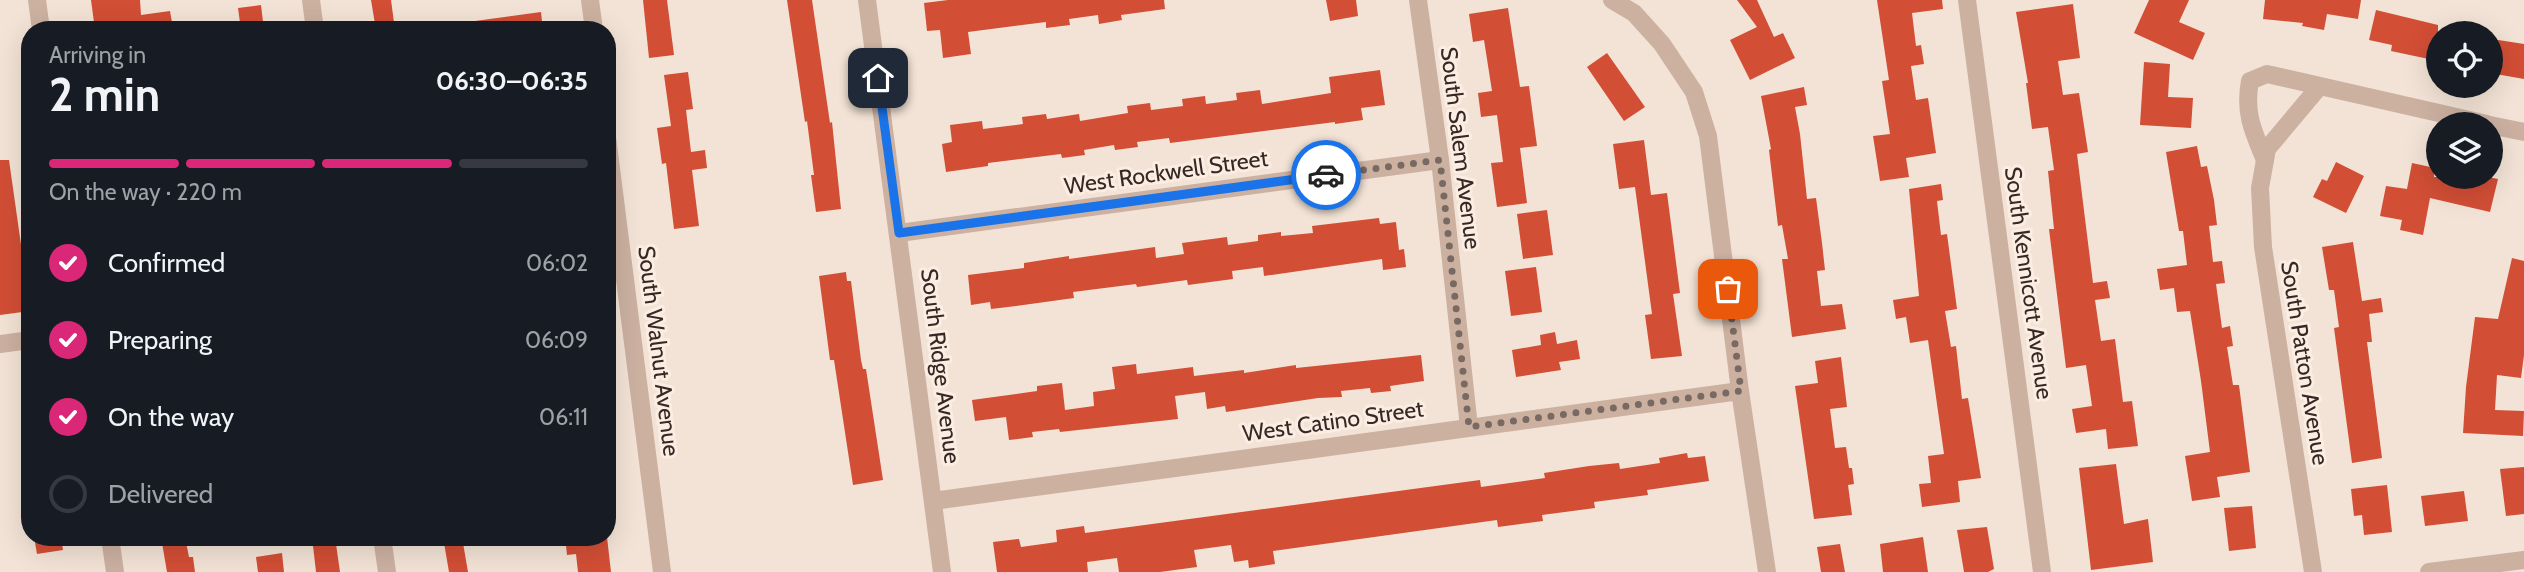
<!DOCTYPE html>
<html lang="en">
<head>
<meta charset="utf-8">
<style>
	:root { --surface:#171b24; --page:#242831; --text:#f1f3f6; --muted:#9ea1a6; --line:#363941; --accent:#db2777 }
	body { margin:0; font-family:Cabin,sans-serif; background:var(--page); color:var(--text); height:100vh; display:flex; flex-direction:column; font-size:26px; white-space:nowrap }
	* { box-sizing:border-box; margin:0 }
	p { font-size:23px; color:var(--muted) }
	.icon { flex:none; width:38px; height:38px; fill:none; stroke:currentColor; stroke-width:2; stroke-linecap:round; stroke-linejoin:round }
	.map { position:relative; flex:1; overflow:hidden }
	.details { position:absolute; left:21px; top:21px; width:595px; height:525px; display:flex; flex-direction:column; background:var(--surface); border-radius:28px; box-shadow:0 7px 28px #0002 }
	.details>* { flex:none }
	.controls { position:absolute; left:2426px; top:21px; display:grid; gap:14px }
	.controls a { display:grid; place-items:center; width:77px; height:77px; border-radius:50%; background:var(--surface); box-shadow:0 7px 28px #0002; font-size:35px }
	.pin { position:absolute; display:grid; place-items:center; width:60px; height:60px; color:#fff; margin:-30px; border-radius:14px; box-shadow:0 4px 10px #0006 }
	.courier { position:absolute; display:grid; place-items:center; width:70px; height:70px; margin:-35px; border:5px solid #1a73e8; border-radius:50%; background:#fff; color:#222; box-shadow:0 2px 9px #0007 }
	.summary em { font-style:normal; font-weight:700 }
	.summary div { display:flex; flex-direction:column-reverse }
	.summary { display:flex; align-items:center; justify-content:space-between; height:119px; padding:0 28px }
	h1 { font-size:46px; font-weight:700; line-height:52px }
	.bar { display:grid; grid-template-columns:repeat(4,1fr); gap:10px 7px; align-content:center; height:84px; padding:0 28px }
	.bar i { height:9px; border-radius:5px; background:var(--line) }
	.bar .selected { background:var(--accent) }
	.bar p { grid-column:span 4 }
	ol { padding:0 28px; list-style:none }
	li { display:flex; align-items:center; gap:21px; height:77px }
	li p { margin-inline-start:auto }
	li .icon { padding:7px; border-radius:50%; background:var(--accent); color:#fff; stroke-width:4 }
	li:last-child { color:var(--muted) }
	li i { width:38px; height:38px; border:4px solid var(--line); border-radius:50% }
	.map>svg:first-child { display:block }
	.building { fill:#d24e35 }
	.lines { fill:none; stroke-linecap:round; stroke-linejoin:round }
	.minor { stroke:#ccb1a1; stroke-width:18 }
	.done { stroke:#786963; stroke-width:7; stroke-dasharray:0 12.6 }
	.route { stroke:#1a73e8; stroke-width:9 }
	.labels { text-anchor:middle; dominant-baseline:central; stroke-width:6; stroke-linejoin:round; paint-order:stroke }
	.street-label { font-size:23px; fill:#352825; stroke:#fbede2 }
</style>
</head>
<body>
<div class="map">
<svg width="2524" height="572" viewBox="0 0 2524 572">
	<rect width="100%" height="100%" fill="#f3e3d6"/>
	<g class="building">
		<path d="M91,0H140L141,15L170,11L173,28L95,30Z"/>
		<path d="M371,0H391L395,30H376Z"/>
		<path d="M643,0H667L674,55L649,58Z"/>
		<path d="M787,0H812L830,123L832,122L841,209L816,212L811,175H814L807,121L805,122Z"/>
		<path d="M948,0H1164L1165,9L1121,15L1122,20L1099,24L1098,15L1069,19L1070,25L1046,28V22L968,32L971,54L943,58L940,30L927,31L924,3Z"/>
		<path d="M1326,0H1356L1358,16L1330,21Z"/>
		<path d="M1737,0H1757L1774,37L1783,33L1795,58L1750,80L1730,40L1757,27Z"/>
		<path d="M1877,0H1942L1943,9L1912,13L1916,46L1921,45L1924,64L1911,66L1916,100L1928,98L1936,153L1906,158L1909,177L1880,181L1873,136L1890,134L1882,81L1889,80Z"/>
		<path d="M2149,0H2189L2179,22L2205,33L2193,60L2134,33Z"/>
		<path d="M2265,0H2361L2358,19L2327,14L2324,30L2302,26L2303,23L2263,19Z"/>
		<path d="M2073,4L2080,58L2058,61L2063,95L2079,93L2088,152L2077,154L2093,283L2107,281L2110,298L2095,300L2101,341L2115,339L2123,402L2132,401L2138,446L2108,449L2106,429L2076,433L2072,409L2092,406L2086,365L2066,368L2049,229H2054L2048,171L2054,170L2048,127L2032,129L2026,83H2028L2016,12Z"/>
		<path d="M261,5L264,30H241L238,8Z"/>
		<path d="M1508,8L1520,87L1529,86L1537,146L1520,148L1527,203L1497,207L1491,163L1503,162L1497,115L1481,117L1478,93L1492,91L1484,40L1473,42L1469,14Z"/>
		<path d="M2376,10L2438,25V61L2391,51L2392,45L2369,40Z"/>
		<path d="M541,12L543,30H476L475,21Z"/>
		<path d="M2492,39L2524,44V79L2490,73Z"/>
		<path d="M1607,53L1645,107L1624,121L1587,67Z"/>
		<path d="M2144,62L2170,64L2168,97L2193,98L2191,128L2140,125Z"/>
		<path d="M1380,70L1385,105L1361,108L1363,120L1335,124V122L1170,143L1169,138L1137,142L1138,147L1115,150L1114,145L1084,150L1085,155L1062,158L1061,154L988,163V166L946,172L942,144L952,142L950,125L982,121L983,129L1023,124L1022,117L1046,114L1047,119L1079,114L1080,121L1128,113L1127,106L1150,103L1151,110L1183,106L1182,99L1205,96L1206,104L1237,100L1236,93L1260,90L1262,104L1331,93L1329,77Z"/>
		<path d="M688,72L693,109L686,110L691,152L705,150L707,168L692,170L699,226L674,229L666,163L662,164L657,128L671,126L664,75Z"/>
		<path d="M1804,87L1807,105L1795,107L1800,134L1807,199L1816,198L1822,243L1825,270L1817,271L1821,306L1842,304L1846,329L1792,337L1782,259H1788L1782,225L1778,226L1769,150L1771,149L1761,96Z"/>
		<path d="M1644,140L1651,195L1667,193L1680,293L1673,294L1682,356L1651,359L1645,315L1652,314L1635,187L1619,189L1613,144Z"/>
		<path d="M2197,146L2201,167L2207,166L2214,200L2217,225L2209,226L2213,262L2222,261L2225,283L2216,284L2222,328L2230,326L2233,346L2227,347L2233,385H2239L2250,472L2217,477L2220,497L2192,501L2185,456L2210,452L2201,381L2190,311L2177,312L2174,288L2160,290L2157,269L2187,265L2183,231H2179L2166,152Z"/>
		<path d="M0,160H9L30,308V311L0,315Z"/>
		<path d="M2336,162L2364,176L2346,213L2313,197L2322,179L2327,181Z"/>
		<path d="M2412,163L2435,168L2434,177H2488L2498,179L2490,212L2430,198L2423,235L2400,230L2402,220L2380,216L2386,186L2407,189Z"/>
		<path d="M1941,184L1943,200L1937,201L1941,235L1947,234L1957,309L1945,311L1951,347L1956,346L1962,399L1968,398L1981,478L1958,481L1960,502L1922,507L1919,484L1931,483L1928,456L1944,454L1928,340L1910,343L1906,317L1896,319L1893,300L1919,296L1909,189Z"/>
		<path d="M1547,210L1553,255L1523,259L1517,214Z"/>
		<path d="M1379,218L1380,224L1396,222L1399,250L1404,249L1406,267L1383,270L1382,259L1264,276L1263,267L1232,271L1233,279L1188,285L1187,280L1137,287L1136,284L1073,292L1074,298L1008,307L991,309L990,302L971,305L968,275L1024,268V263L1069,256V259L1155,247L1156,258L1184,254L1182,243L1227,237L1228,245L1258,241V235L1281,232V236L1313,233L1312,226Z"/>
		<path d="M2353,242L2362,301L2381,298L2383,312L2369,314L2372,342H2367L2382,458L2352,463L2334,328L2339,327L2334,290H2329L2322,247Z"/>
		<path d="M2512,258L2524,261V355L2521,378L2497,375L2495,410L2524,411L2523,436L2463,433L2466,387L2475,317L2498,319Z"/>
		<path d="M1536,267L1542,312L1511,316L1505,271Z"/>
		<path d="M846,272L847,281H851L861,360L863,369H866L883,480L853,485L834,360H830L819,276Z"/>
		<path d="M1555,332L1557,344L1577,340L1580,359L1559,362L1561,370L1516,377L1512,350L1541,345L1540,335Z"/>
		<path d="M1421,355L1424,381L1390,386L1391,391L1371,393L1370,388L1341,391L1342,397L1318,398L1226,412L1225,406L1207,409L1205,392L1175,396L1178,419L1060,432L1059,429L1032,432L1033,437L1009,440L1006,417L975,421L972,400L1037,391V386L1062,383L1065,410L1094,406L1093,392L1115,389L1112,367L1136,364L1137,374L1193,367L1194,376L1244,370V373L1296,365V368Z"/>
		<path d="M1841,357L1847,407L1830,409L1835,448L1846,447L1849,468H1852L1854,484L1848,485L1852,515L1814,519L1795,386L1818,383L1815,361Z"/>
		<path d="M1687,453L1688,458L1705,456L1709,481L1647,490L1648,495L1594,502L1595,508L1542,515L1543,521L1498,527L1497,520L1273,551L1275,564L1249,568L1248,560L1234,562L1231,545L1194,550L1197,567L1160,572H1119L1117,558L1087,562L1088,572H997L993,542L1019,539L1021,547L1057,542L1056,530L1084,526L1085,533L1480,480L1481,487L1545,478L1544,473L1589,466L1619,463L1620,469L1660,463L1659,458Z"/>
		<path d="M2116,464L2124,524L2148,519L2153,562L2091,570L2079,468Z"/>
		<path d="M2524,467V514L2506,516L2500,469Z"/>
		<path d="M2387,485L2392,532L2364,535L2362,515L2354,516L2351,489Z"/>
		<path d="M2464,491L2468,521L2425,526L2421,496Z"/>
		<path d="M2252,506L2256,548L2229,551L2224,508Z"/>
		<path d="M1987,527L1994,569L1988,572H1964L1957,530Z"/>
		<path d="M34,537H61L63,550L37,554Z"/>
		<path d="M161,537H185L189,557H193L195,572H167Z"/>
		<path d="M312,537H335L340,572H316Z"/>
		<path d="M443,537H462L468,572H449Z"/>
		<path d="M565,537H607L611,572H578L576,554L567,555Z"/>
		<path d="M1923,537L1928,572H1883L1880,544Z"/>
		<path d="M1840,544L1845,572H1821L1817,547Z"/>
		<path d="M282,553L284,572H258L256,557Z"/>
	</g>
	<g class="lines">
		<g class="minor">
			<path d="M37,0L41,30"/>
			<path d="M311,0L315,30"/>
			<path d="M590,0L594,30"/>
			<path d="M867,0L942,572"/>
			<path d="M1418,0L1440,160L1469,427"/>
			<path d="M1612,0L1634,13L1662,44L1694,92L1708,136L1740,391L1767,572"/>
			<path d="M1967,0L2042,572"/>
			<path d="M2490,125L2524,132"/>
			<path d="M607,137L662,572"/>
			<path d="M2265,160C2253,131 2244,113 2250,81L2267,74L2487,124"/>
			<path d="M899,233L1440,160"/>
			<path d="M0,344L30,340"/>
			<path d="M933,501L1740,391"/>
			<path d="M110,537L115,572"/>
			<path d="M382,537L387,572"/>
			<path d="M2313,572L2263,247L2260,188L2267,149L2319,87"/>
			<path d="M2429,572L2524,560"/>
		</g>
	</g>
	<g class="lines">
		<path class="done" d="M1326,175L1440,160L1469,427L1741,391L1728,289"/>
		<path class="route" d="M878,78L899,233L1326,175"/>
	</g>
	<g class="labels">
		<g class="street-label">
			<text transform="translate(1461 148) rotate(83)">South Salem Avenue</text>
			<text transform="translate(1166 172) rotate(-8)">West Rockwell Street</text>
			<text transform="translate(2029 283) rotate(82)">South Kennicott Avenue</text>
			<text transform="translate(659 351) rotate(83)">South Walnut Avenue</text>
			<text transform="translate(2305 363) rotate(81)">South Patton Avenue</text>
			<text transform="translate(941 366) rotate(83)">South Ridge Avenue</text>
			<text transform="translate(1333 421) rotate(-8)">West Catino Street</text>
		</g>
	</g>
</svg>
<div class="controls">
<a><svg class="icon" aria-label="locate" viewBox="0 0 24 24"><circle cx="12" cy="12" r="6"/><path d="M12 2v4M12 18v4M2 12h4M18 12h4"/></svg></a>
<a><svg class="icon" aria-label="layers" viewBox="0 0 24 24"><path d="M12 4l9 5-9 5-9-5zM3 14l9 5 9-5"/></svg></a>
</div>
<div class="pin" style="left:1728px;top:289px;background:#ea580c"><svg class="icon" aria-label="bag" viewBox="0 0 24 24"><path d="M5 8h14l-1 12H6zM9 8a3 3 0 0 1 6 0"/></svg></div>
<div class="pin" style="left:878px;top:78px;background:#1f2937"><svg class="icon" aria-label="home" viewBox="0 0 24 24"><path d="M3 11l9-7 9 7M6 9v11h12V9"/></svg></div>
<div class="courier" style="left:1326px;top:175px"><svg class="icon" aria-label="car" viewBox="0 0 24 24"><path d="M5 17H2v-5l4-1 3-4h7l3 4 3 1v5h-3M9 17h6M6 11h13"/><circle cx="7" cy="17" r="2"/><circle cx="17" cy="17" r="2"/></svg></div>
<section class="details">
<div class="summary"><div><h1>2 min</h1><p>Arriving in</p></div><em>06:30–06:35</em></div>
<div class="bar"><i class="selected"></i><i class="selected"></i><i class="selected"></i><i></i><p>On the way · 220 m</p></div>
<ol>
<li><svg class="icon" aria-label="check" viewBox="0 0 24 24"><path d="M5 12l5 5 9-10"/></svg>Confirmed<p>06:02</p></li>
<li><svg class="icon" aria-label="check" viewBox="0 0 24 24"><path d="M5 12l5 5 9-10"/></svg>Preparing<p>06:09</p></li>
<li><svg class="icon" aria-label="check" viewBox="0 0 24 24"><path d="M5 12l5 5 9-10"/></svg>On the way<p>06:11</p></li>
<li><i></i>Delivered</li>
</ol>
</section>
</div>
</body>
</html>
